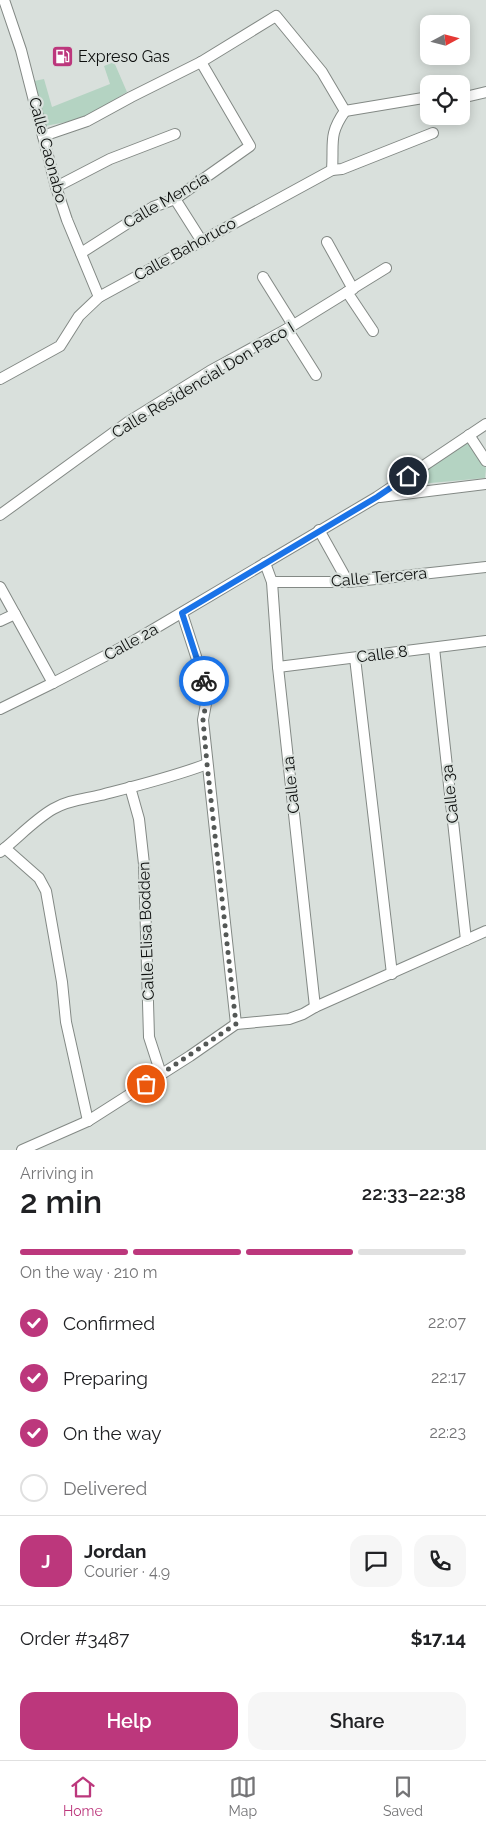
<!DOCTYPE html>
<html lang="en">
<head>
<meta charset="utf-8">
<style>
	:root { --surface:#fff; --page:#f6f6f6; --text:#202124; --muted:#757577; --line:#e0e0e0; --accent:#bc377c }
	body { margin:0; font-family:Raleway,sans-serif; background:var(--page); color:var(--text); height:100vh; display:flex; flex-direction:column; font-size:19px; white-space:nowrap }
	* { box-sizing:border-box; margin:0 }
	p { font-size:16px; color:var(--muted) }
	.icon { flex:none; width:28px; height:28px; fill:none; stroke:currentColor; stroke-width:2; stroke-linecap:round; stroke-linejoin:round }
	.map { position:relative; height:1150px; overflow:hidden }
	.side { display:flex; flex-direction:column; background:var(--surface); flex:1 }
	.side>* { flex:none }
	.needle { width:32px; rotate:83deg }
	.controls { position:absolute; left:420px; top:15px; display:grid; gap:10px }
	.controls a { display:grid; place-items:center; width:50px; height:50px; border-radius:10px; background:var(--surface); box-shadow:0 2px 12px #0003; font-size:25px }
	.pin { position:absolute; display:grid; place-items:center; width:42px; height:42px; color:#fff; margin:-21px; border:2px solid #fff; border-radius:50%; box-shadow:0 1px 5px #0007 }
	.courier { position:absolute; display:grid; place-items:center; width:50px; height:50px; margin:-25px; border:4px solid #1a73e8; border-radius:50%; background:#fff; color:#222; box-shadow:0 1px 6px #0007 }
	.headline em { font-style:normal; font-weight:600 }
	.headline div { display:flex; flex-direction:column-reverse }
	.headline { display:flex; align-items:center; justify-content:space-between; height:85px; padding:0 20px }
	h1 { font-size:32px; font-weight:600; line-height:38px }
	.bar { display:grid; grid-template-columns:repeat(4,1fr); gap:8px 5px; align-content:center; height:60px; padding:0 20px }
	.bar i { height:6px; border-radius:4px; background:var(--line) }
	.bar .on { background:var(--accent) }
	.bar p { grid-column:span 4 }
	.line { display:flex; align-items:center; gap:12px; padding:0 20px; border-top:1px solid var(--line) }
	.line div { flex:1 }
	.round { display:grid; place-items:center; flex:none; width:52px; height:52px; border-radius:15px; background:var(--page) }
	ol { padding:0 20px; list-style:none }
	li { display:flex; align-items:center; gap:15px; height:55px }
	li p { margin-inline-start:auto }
	li .icon { padding:5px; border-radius:50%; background:var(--accent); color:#fff; stroke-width:4 }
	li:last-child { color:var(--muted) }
	li i { width:28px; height:28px; border:2px solid var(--line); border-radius:50% }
	.button { display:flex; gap:10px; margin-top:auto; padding:10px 20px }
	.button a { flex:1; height:58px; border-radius:15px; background:var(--accent); color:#fff; font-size:20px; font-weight:600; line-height:58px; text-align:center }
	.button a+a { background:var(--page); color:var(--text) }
	.tab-bar { display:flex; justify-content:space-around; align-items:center; height:70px; border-top:1px solid var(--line); background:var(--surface); font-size:14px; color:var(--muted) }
	.tab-bar a { display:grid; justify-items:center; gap:2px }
	.tab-bar .on { color:var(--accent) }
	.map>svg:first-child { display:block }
	.green { fill:#b4d3c2 }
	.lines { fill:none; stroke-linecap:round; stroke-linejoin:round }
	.minor-casing { stroke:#838985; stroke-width:12 }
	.minor { stroke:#fff; stroke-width:10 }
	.done { stroke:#545856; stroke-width:5; stroke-dasharray:0 9 }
	.route { stroke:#1a73e8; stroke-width:6 }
	.labels { text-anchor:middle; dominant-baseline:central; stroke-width:4.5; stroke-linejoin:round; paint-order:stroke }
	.poi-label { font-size:16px; fill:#0d0f0e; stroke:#d9e0dc; text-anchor:start }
	.street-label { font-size:16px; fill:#0d0f0e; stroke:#d9e0dc }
</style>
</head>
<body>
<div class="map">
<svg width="486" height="1150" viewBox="0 0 486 1150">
	<rect width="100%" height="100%" fill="#d9e0dc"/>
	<g class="green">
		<path d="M114,62L127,92L83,119L45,126L34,81L44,79L52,107L110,84L104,66Z"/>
		<path d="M468,443L486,468L485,478L420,484L418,477L421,474L464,444Z"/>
	</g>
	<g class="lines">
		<defs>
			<g id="minor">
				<path d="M4,0L21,50L56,187L67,220L99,297"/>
				<path d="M461,98L486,92"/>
				<path d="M345,111L429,97"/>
				<path d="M43,136L87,121L131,97L201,62L276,16L322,72L345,111"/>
				<path d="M332,170L342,169L433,133"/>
				<path d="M56,187L110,159L175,134"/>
				<path d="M175,199L201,240"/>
				<path d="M327,242L353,289"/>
				<path d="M81,253L153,207L175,199L250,146L201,62"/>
				<path d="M263,277L293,325"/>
				<path d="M347,292L373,331"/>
				<path d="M287,329L316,375"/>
				<path d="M0,379L60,346L79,316L99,297L332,170C334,143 328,135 345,111"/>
				<path d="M469,435L486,461"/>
				<path d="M380,497L486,484"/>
				<path d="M0,515L128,422L210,371L287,329L386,268"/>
				<path d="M319,530L348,582"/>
				<path d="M265,563L272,582L278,667L315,1007"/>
				<path d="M272,582H348L486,567"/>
				<path d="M0,587L53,683"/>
				<path d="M182,613L203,678L207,698L203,720L236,1024"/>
				<path d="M0,621L15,614"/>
				<path d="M434,648L466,940"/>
				<path d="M355,658L392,974"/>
				<path d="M278,667L486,641"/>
				<path d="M0,709L53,683L132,642L377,497L486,424"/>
				<path d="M130,787L139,819L144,864L149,1037L161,1074"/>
				<path d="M5,848L39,878L46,891L62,982L66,1022L88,1121"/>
				<path d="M0,852C18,838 34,820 53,809C68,800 85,799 101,795C136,786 173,777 207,764"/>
				<path d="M22,1150L88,1121L190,1056L236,1024L289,1019L303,1014L315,1007L486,931"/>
			</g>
		</defs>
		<use href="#minor" class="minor-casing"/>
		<use href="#minor" class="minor"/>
	</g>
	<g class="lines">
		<path class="done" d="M146,1084L236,1024L207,764L203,720L207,698L204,681"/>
		<path class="route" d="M204,681L182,613L377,497L408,476"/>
	</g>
	<defs>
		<symbol id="fuel-square" viewBox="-11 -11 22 22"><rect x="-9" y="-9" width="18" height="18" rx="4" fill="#bc377c" stroke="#d9e0dc"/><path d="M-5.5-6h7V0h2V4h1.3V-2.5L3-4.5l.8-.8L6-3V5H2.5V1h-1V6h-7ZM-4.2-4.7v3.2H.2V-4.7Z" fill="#fff"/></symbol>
	</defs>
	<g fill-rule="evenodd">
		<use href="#fuel-square" x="50" y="44" width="25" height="25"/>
	</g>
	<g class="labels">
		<g class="poi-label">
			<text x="78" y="56">Expreso Gas</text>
		</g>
		<g class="street-label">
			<text transform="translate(48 150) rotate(75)">Calle Caonabo</text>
			<text transform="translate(166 200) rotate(-30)">Calle Mencía</text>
			<text transform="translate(185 249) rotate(-29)">Calle Bahoruco</text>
			<text transform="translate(203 380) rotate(-31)">Calle Residencial Don Paco I</text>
			<text transform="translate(379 577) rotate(-5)">Calle Tercera</text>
			<text transform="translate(131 642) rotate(-29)">Calle 2a</text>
			<text transform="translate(382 654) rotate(-7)">Calle 8</text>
			<text transform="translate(291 785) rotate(-96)">Calle 1a</text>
			<text transform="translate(450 794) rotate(-96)">Calle 3a</text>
			<text transform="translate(146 931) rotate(-92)">Calle Elisa Bodden</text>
		</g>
	</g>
</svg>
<div class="controls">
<a><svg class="needle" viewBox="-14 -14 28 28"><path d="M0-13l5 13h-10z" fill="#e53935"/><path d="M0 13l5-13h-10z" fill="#757577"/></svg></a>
<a><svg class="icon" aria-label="locate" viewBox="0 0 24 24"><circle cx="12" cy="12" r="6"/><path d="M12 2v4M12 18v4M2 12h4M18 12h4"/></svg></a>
</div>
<div class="pin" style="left:146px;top:1084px;background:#ea580c"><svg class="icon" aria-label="bag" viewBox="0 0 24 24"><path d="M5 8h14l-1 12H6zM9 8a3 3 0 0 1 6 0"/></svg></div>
<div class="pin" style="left:408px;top:476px;background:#1f2937"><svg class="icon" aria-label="home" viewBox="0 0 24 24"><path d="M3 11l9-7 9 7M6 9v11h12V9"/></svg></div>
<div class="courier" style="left:204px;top:681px"><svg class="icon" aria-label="bike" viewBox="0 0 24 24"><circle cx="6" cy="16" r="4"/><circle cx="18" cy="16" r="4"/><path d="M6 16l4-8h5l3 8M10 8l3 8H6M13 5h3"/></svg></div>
</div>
<section class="side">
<div class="headline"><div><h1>2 min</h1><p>Arriving in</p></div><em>22:33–22:38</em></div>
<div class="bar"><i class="on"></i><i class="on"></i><i class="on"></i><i></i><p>On the way · 210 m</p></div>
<ol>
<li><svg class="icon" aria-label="check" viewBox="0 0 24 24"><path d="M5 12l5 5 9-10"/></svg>Confirmed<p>22:07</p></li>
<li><svg class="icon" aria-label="check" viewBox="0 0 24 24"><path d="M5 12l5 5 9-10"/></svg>Preparing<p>22:17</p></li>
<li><svg class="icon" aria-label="check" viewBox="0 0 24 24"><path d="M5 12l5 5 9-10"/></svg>On the way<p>22:23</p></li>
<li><i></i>Delivered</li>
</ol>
<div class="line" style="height:90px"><b class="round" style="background:var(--accent);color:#fff">J</b><div><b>Jordan</b><p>Courier · 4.9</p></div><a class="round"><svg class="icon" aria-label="chat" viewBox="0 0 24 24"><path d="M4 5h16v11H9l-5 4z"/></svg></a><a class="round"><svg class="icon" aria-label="phone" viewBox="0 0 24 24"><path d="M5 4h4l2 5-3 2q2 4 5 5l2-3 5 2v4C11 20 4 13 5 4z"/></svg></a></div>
<div class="line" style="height:65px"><div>Order #3487</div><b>$17.14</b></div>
<div class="button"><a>Help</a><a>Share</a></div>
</section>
<nav class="tab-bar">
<a class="on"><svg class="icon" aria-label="home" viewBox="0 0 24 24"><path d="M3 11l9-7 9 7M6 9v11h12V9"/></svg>Home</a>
<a><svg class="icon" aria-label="map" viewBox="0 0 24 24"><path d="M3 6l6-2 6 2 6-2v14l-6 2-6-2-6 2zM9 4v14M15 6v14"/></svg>Map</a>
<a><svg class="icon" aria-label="saved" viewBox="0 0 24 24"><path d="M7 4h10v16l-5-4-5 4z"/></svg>Saved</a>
</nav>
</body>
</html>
